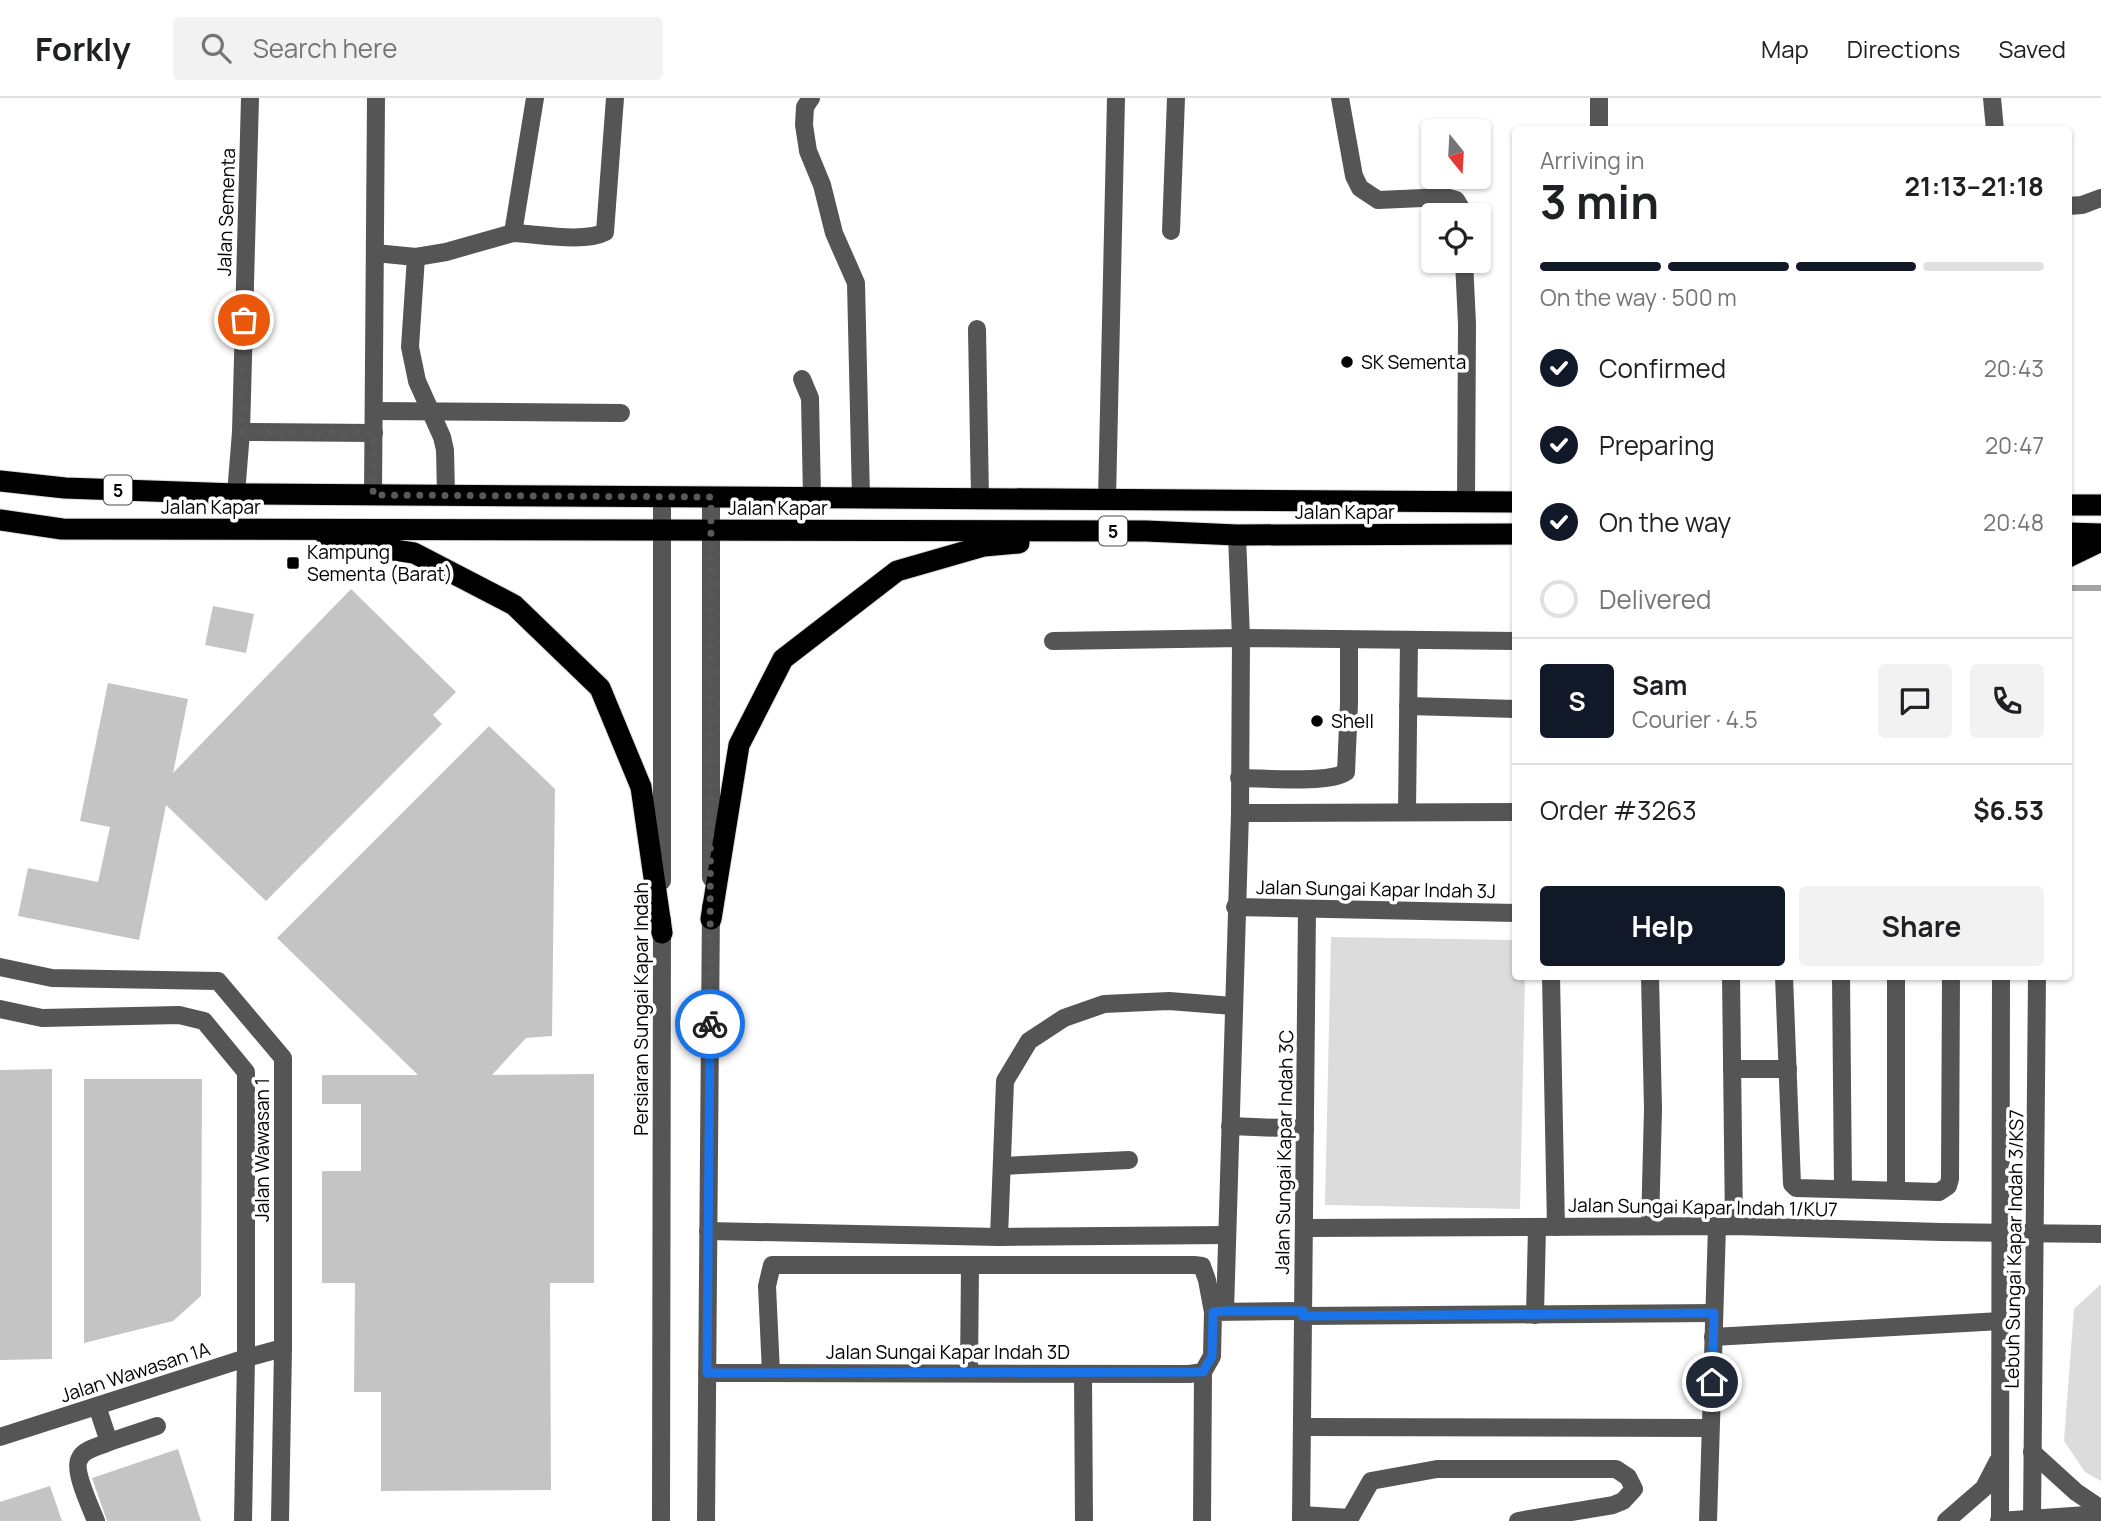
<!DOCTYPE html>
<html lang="en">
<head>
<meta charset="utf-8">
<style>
	:root { --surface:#fff; --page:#f2f2f2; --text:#202124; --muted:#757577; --line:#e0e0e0; --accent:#111827 }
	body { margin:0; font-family:Manrope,sans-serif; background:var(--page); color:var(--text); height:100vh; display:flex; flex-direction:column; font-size:26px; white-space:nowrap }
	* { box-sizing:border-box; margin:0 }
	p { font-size:23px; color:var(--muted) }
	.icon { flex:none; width:38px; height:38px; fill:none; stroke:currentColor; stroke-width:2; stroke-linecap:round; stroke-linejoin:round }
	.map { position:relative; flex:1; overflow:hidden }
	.panel { position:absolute; left:1512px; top:28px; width:560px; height:854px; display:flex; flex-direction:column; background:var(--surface); border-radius:7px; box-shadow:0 2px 5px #0004 }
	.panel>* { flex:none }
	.needle { width:46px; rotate:162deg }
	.controls { position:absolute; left:1421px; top:21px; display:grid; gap:14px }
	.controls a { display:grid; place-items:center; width:70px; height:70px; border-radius:7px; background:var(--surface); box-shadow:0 2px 5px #0004; font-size:35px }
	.pin { position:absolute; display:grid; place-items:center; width:60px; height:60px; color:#fff; margin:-30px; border:4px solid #fff; border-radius:50%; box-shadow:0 2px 7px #0007 }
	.courier { position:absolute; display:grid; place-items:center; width:70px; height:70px; margin:-35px; border:5px solid #1a73e8; border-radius:50%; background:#fff; color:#222; box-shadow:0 2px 9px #0007 }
	.overview em { font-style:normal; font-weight:700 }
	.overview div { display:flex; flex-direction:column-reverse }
	.overview { display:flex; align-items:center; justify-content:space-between; height:119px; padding:0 28px }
	h1 { font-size:46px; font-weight:700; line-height:52px }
	.bar { display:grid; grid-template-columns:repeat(4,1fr); gap:10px 7px; align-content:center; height:84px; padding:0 28px }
	.bar i { height:9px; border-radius:5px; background:var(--line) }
	.bar .selected { background:var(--accent) }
	.bar p { grid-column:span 4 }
	.line { display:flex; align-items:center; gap:18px; padding:0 28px; border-top:2px solid var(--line) }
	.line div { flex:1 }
	.round { display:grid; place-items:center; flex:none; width:74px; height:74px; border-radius:7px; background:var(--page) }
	ol { padding:0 28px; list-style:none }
	li { display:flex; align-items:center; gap:21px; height:77px }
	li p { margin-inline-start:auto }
	li .icon { padding:7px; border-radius:50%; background:var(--accent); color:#fff; stroke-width:4 }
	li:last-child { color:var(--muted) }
	li i { width:38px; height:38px; border:4px solid var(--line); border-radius:50% }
	.cta { display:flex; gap:14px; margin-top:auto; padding:14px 28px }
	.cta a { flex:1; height:80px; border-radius:7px; background:var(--accent); color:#fff; font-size:28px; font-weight:700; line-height:80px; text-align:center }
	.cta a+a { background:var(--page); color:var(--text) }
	header { display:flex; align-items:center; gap:42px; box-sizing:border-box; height:98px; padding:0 35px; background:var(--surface); border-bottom:2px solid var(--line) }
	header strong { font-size:33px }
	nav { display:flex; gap:38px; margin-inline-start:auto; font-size:24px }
	.search { width:490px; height:63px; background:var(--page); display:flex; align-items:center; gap:18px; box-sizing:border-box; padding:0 24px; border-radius:7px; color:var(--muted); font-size:26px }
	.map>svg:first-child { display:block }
	.green { fill:#dcdcdc }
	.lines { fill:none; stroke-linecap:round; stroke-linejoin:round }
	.stream { stroke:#a3a3a3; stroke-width:6 }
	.building { fill:#c4c4c4 }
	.highway-casing { stroke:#dbdbdb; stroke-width:23 }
	.minor { stroke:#555; stroke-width:18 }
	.highway { stroke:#000; stroke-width:21 }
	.done { stroke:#595959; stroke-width:7; stroke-dasharray:0 12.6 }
	.route { stroke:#1a73e8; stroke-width:9 }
	.poi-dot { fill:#000; stroke:#fff; stroke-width:2.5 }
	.labels { text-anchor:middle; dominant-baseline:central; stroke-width:7; stroke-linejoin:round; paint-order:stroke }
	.shield { fill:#fff; stroke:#4c4c4c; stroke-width:2 }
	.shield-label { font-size:18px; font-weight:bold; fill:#000 }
	.street-label { font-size:19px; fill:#000; stroke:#fff }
	.poi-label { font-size:19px; fill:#000; stroke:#fff; text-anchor:start }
</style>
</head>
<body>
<header>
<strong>Forkly</strong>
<div class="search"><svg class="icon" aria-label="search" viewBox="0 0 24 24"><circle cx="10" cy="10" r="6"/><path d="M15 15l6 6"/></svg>Search here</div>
<nav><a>Map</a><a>Directions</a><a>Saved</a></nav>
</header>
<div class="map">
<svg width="2101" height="1423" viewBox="0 0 2101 1423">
	<rect width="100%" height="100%" fill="#fff"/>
	<g class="green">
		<path d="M1331,839L1515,842L1516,878L1525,879L1520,1111L1325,1107Z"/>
		<path d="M2101,1186V1383L2085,1374L2064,1343L2074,1211Z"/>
	</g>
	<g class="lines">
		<path class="stream" d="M2071,490H2101"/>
	</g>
	<g class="building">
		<path d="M351,491L456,594L433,617L442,626L266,803L166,707L139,842L18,818L28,770L98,784L110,729L80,723L108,585L188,601L173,675Z"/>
		<path d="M213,508L254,516L246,555L205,547Z"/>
		<path d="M489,628L555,691L552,938L526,940L492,977L594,976V1185H550L551,1392L381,1393V1294H354L355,1185H322V1073H361V1006H322V977H418L277,840Z"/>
		<path d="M52,971V1261L0,1262V972Z"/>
		<path d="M84,981H202L201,1198L173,1223L84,1245Z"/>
		<path d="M178,1351L201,1423H107L92,1380Z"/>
		<path d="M50,1388L62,1423H0V1404Z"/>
	</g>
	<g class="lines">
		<defs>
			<g id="highway">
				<path d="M0,383L65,390L236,396L1516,404"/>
				<path d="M2068,407H2101"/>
				<path d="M0,422L62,431L1146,433L1237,437L1516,436"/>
				<path d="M2068,435L2101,436"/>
				<path d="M327,442L414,455L514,507L600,590L641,689L662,835"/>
				<path d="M2068,459L2101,443"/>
				<path d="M711,821L739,647L783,561L897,473L984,448L1019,445"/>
			</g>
		</defs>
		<use href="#highway" class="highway-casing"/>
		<g class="minor">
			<path d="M811,0L805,9L804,27L808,53L822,87L834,135L856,185L861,400"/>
			<path d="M1340,0L1354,78L1360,90L1378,102L1445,99L1456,102L1462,112L1463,117"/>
			<path d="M1599,0V32"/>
			<path d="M1992,0L1995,32"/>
			<path d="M2068,108L2082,107L2101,100"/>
			<path d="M1171,133L1176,0"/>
			<path d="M513,135C537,136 585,145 605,134L615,0"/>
			<path d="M375,155L416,159L446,154L513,135L535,0"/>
			<path d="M416,159L410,249L417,283L442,339L445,352L446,397"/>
			<path d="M1464,163L1467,226L1466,403"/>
			<path d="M977,231L980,400"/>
			<path d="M802,281L810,300L812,399"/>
			<path d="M374,313L621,315"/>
			<path d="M241,334L374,335"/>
			<path d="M236,396L241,334L250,0"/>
			<path d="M373,397L376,0"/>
			<path d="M662,398V783"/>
			<path d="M1107,401L1116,0"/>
			<path d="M1237,437L1241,540L1240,715L1516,714"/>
			<path d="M1053,543L1241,540L1516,543"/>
			<path d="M1408,608L1516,611"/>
			<path d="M1239,680C1262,680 1330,686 1346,674L1349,605V542"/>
			<path d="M1407,714L1409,542"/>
			<path d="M711,780V399"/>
			<path d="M1235,809L1516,815"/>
			<path d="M0,869L52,880L218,883L283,960V1250L280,1423"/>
			<path d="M1551,878L1556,1129"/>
			<path d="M1731,878L1734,1128"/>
			<path d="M1784,878L1792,1086L1796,1090L1939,1094L1948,1088L1950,1081L1951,878"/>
			<path d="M1841,878L1843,1091"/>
			<path d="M0,911L42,920L179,917L204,923L246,974V1260L243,1423"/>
			<path d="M1732,971H1788"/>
			<path d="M1230,1028L1305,1031"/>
			<path d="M1002,1068L1129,1062"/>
			<path d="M1896,1092V878"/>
			<path d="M1650,1128L1653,1011L1650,878"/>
			<path d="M1304,1130L1734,1128L1941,1134L2101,1136"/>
			<path d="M708,1133L999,1139L1227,1137"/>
			<path d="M999,1139L1005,983L1029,943L1064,920L1104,906L1169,903L1233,908"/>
			<path d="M1225,1213L1240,715"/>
			<path d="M1535,1217L1537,1129"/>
			<path d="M1303,1218L1714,1215"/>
			<path d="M1713,1239L2001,1223"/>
			<path d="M969,1274L970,1167"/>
			<path d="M707,1275L1189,1276L1203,1274L1212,1258L1213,1214L1303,1213"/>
			<path d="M771,1275L767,1188L772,1167H1194L1202,1168L1207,1182L1213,1214"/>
			<path d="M1083,1276L1084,1423"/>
			<path d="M1302,1329L1710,1330"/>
			<path d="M0,1339L246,1260L283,1250"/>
			<path d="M109,1344L157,1328"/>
			<path d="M2032,1354L2076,1394L2101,1411"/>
			<path d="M1301,1417L1350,1420"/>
			<path d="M1350,1420L1371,1383L1437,1371H1616L1628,1379L1634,1391L1623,1403L1613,1407L1518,1423"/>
			<path d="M96,1423C91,1410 72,1371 80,1360C84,1351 101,1348 109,1344L97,1308"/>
			<path d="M661,1423L662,822"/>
			<path d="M706,1423L711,808"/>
			<path d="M1202,1423L1203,1274"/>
			<path d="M1301,1423L1307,811"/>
			<path d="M1708,1423L1717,1128"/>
			<path d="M1946,1423L1984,1390L1998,1363"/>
			<path d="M1999,1423L2101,1416"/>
			<path d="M2000,1423L2001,878"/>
			<path d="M2032,1423L2037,878"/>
		</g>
		<use href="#highway" class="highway"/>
	</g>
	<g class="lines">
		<path class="done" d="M244,222L242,334L374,335L373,397L711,399L710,926"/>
		<path class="route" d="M710,926L707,1275L1203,1274L1212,1258L1213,1214L1225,1213H1303V1218L1714,1215L1712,1284"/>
	</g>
	<g class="poi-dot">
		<circle cx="1347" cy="264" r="7"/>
		<rect x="286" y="458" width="14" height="14" rx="3.5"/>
		<circle cx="1317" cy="623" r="7"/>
	</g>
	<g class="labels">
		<g class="shield">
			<rect x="104" y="377.5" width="28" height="29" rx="5"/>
			<rect x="1099" y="418.5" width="28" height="29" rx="5"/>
		</g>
		<g class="shield-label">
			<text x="118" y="392">5</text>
			<text x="1113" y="433">5</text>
		</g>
		<g class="street-label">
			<text transform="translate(226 114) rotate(-88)">Jalan Sementa</text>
			<text x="211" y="409">Jalan Kapar</text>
			<text x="778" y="410">Jalan Kapar</text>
			<text x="1345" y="414">Jalan Kapar</text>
			<text transform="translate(1376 791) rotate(1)">Jalan Sungai Kapar Indah 3J</text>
			<text transform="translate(641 911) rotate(-90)">Persiaran Sungai Kapar Indah</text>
			<text transform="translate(262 1052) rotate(-90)">Jalan Wawasan 1</text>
			<text transform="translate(1284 1054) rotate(-89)">Jalan Sungai Kapar Indah 3C</text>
			<text transform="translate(1703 1109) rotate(1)">Jalan Sungai Kapar Indah 1/KU7</text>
			<text transform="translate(2014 1151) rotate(-89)">Lebuh Sungai Kapar Indah 3/KS7</text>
			<text x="948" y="1254">Jalan Sungai Kapar Indah 3D</text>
			<text transform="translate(135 1274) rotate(-18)">Jalan Wawasan 1A</text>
		</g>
		<g class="poi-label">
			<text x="1361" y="264">SK Sementa</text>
			<text x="307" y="454">Kampung<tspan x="307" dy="22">Sementa (Barat)</tspan></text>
			<text x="1331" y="623">Shell</text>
		</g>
	</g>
</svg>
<div class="controls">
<a><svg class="needle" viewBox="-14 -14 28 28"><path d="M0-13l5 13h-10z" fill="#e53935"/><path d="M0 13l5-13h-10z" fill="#757577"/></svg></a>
<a><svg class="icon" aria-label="locate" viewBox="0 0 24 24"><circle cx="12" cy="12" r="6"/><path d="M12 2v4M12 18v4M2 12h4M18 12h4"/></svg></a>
</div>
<div class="pin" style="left:244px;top:222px;background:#ea580c"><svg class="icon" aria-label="bag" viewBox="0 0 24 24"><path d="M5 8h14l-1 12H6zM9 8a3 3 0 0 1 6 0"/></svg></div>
<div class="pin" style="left:1712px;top:1284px;background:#1f2937"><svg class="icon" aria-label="home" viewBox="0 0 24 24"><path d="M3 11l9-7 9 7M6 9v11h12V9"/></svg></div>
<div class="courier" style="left:710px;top:926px"><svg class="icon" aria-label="bike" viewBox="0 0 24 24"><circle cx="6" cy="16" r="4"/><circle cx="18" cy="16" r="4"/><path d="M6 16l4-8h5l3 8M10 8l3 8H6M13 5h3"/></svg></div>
<section class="panel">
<div class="overview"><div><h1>3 min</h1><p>Arriving in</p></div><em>21:13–21:18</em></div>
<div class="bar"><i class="selected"></i><i class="selected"></i><i class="selected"></i><i></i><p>On the way · 500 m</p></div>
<ol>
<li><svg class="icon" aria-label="check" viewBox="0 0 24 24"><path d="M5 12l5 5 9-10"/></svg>Confirmed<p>20:43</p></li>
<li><svg class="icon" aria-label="check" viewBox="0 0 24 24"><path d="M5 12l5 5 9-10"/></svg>Preparing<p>20:47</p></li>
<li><svg class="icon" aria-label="check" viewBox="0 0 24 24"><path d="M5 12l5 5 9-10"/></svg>On the way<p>20:48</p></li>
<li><i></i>Delivered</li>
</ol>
<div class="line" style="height:126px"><b class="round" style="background:var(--accent);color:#fff">S</b><div><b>Sam</b><p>Courier · 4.5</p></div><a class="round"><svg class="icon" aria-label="chat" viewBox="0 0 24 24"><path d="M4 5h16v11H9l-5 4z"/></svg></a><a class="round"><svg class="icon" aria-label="phone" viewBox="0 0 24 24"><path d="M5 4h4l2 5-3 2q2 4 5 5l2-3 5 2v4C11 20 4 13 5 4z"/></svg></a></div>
<div class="line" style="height:91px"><div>Order #3263</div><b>$6.53</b></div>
<div class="cta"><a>Help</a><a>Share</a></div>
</section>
</div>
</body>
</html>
